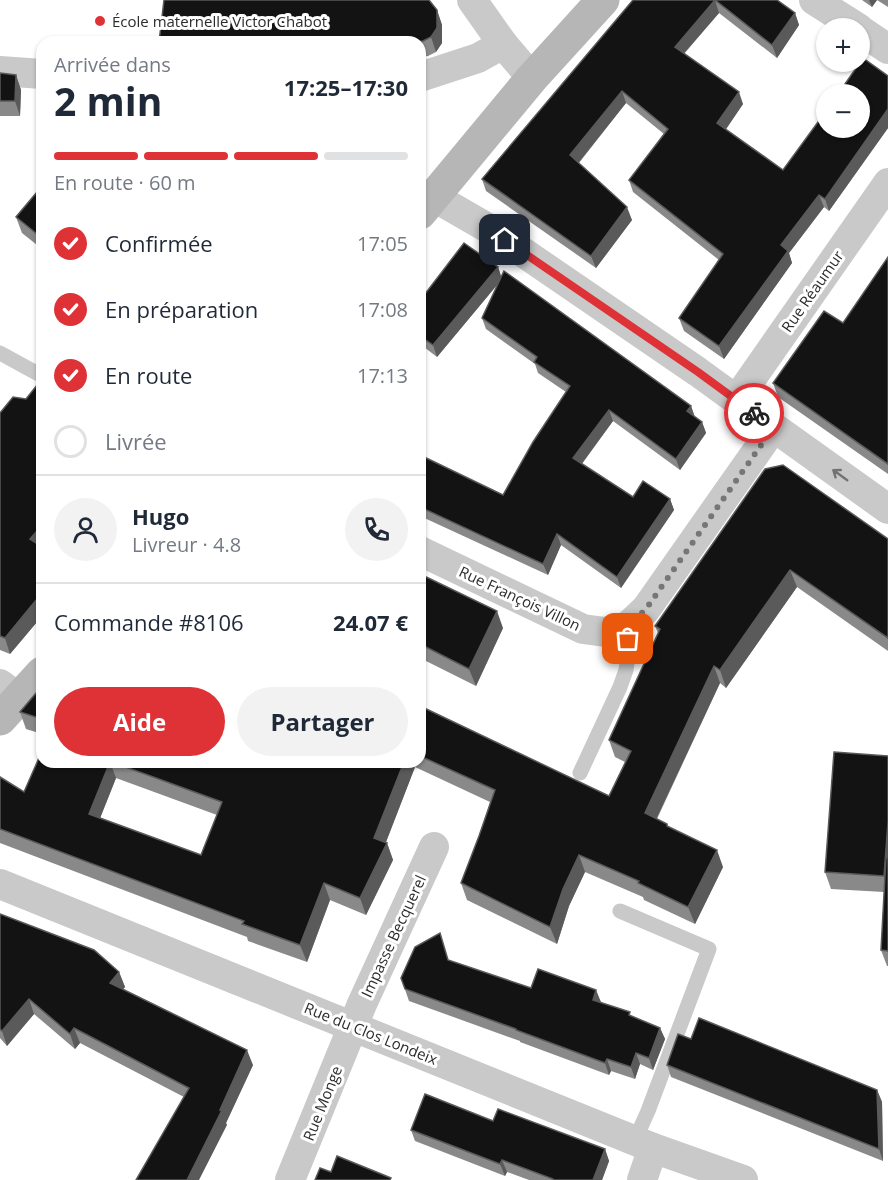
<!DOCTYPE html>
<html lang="fr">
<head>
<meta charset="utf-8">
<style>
	:root { --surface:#fff; --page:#f2f2f3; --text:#1f2937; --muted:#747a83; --line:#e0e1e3; --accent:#df3237 }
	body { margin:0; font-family:"Open Sans",sans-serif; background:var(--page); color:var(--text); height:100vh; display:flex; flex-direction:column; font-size:22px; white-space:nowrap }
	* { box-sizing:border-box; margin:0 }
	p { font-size:20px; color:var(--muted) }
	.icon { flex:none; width:33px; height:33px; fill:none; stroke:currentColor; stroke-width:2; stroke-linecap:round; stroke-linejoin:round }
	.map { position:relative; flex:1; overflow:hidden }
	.panel { position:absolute; left:36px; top:36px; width:390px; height:732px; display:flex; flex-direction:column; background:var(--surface); border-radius:18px; box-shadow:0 2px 4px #0004 }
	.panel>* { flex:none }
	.controls { position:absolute; left:816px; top:18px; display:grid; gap:12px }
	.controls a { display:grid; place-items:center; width:54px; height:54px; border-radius:50%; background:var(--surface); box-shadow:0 2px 4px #0004; font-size:30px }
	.pin { position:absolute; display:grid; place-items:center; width:51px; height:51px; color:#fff; margin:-26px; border-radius:12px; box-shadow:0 3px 9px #0006 }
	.courier { position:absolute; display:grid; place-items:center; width:60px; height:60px; margin:-30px; border:4px solid #df3237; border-radius:50%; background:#fff; color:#222; box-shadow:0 2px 8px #0007 }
	.summary em { font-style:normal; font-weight:700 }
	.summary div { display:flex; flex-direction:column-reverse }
	.summary { display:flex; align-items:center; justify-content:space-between; height:102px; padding:0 18px }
	h1 { font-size:39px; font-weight:700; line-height:45px }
	.bar { display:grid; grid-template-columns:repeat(4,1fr); gap:9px 6px; align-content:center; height:72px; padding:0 18px }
	.bar i { height:8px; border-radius:4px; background:var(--line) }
	.bar .active { background:var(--accent) }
	.bar p { grid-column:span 4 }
	.line { display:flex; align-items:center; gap:15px; padding:0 18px; border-top:2px solid var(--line) }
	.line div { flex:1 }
	.round { display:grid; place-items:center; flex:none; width:63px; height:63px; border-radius:32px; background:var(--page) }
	ol { padding:0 18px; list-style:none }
	li { display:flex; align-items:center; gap:18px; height:66px }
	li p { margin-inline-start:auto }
	li .icon { padding:6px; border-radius:50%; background:var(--accent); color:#fff; stroke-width:4 }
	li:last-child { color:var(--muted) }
	li i { width:33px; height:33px; border:3px solid var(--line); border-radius:50% }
	.cta { display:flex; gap:12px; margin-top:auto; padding:12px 18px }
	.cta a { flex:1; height:69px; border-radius:36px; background:var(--accent); color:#fff; font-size:24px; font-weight:700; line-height:69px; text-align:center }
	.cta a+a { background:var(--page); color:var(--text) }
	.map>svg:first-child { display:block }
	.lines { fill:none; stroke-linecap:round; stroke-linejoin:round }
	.service { stroke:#c9c9c9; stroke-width:15 }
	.minor { stroke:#c9c9c9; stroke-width:30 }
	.secondary { stroke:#b6b6b6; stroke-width:33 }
	.wall { fill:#898989; fill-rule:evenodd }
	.shaded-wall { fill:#5a5a5a }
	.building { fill:#131313; stroke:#5a5a5a; stroke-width:1.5 }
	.oneway { stroke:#737373 }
	.done { stroke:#767676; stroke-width:6; stroke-dasharray:0 10.8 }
	.route { stroke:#df3237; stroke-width:8 }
	.poi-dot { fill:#df3237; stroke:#fff; stroke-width:2 }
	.labels { text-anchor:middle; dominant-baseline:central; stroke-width:6; stroke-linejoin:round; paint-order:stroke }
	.poi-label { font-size:15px; fill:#2c2c2c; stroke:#fff; text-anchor:start }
	.street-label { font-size:15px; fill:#2c2c2c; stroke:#fff }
</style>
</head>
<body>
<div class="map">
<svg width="888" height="1180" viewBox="0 0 888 1180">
	<rect width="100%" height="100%" fill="#fff"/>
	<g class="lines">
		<g class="service">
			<path d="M0,353L42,376"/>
			<path d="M580,773L620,687L626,670L628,657V626"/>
			<path d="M620,911L709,949L648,1111L635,1140"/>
		</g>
		<g class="minor">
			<path d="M472,0L503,44L532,78"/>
			<path d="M814,0L858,28"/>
			<path d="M860,30L888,49"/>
			<path d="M0,71L42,74"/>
			<path d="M420,77L478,58L503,44"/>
			<path d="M434,197L486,227L698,372L772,426L888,509"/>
			<path d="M737,399L888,183"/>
			<path d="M420,551L583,629L605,632L628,626L646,609L764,441L772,426"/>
			<path d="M0,684L19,698"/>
			<path d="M0,884L653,1148L743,1180"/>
			<path d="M290,1180L362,1004L434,847"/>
			<path d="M642,1180L653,1148"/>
		</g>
		<g class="secondary">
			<path d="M420,213L532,78L603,0"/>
			<path d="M0,719L42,673"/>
		</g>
	</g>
	<g class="wall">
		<path d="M633,0H777L795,13L799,25L777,58L719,13L684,54L743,104L726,129L783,170L888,76V128L829,211L824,207L789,253L792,263L724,359L684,331L679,318L719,260L633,192L629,180L664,134L626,103L579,163L632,220L596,268L486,191L482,179Z"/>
		<path d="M862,0H877L872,7Z"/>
		<path d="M877,0H888V7Z"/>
		<path d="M437,10L442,25V43L436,52L428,56L420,57V42H159Z"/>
		<path d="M0,73L16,75L21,90L20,116H0Z"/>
		<path d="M42,186V249L22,233L16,217Z"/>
		<path d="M888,257V474L778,397L773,383L843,323Z"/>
		<path d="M498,267L501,276L691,406L695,417L702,422L706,433L680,470L613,421L582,464L633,497L670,499L674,510L621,588L561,545L548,575L420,516V455L503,495L566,392L538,373L535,364L486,329L482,318L497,285L437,357L420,344V290L425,294Z"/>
		<path d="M42,379V616L10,654L0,650V413L26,399Z"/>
		<path d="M765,469L888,539V651L797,587L726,688L720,683L657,819L667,824L668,826L723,867L695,924L644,900L643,897L585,872L569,906L557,944L467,900L461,883L479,836L490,802L415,767L386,842L387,843L393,860L366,915L330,900L307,962L248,941L247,937L0,843V777L24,792L42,762H369L377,765H382L386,763L385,762H420V706L609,796L625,762L615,757L609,740L658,633L655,626ZM116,778L217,815L201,855L100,818Z"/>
		<path d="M420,574L503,628L476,686L424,660L420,667Z"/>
		<path d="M42,686V734L26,729L20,712Z"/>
		<path d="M888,756V966H887L881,950L884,892L831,889L825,872Z"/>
		<path d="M0,914L119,972L125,987L123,989L253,1065L226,1123L227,1125L184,1097L80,1043L75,1049L34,1014L7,1046L0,1038Z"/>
		<path d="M449,960L531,988L596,990L600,1002L632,1017L660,1028L665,1039L653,1070L640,1064L635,1079L611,1071L609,1075L520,1042V1041L409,1001L401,978Z"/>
		<path d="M691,1039L877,1090L882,1102L883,1161L671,1077L667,1065Z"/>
		<path d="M493,1121L605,1149L609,1161L602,1180H529L507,1172L505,1176L415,1141L411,1130Z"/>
	</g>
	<g class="shaded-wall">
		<path d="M715,0L719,13L679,59L675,47Z"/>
		<path d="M869,0H877L872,7Z"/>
		<path d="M437,10L442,25V43L436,52L431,37Z"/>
		<path d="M795,13L799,25L777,58L772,45Z"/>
		<path d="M16,75L21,90L20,116L15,101Z"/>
		<path d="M622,91L626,103L575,167L570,155Z"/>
		<path d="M739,92L743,104L722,135L717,123Z"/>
		<path d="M888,109V128L829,211L825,199Z"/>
		<path d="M819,195L824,207L789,253L792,263L724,359L719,346L781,245Z"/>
		<path d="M627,207L632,220L596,268L591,256Z"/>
		<path d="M498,267L502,279L437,357L433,345Z"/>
		<path d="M691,406L695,418L687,411Z"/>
		<path d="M609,410L613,421L577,470L573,458Z"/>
		<path d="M702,422L706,433L680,470L676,459Z"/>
		<path d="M670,499L674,510L621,588L617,577Z"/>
		<path d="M42,525V548L30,539Z"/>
		<path d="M557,534L561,545L548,575L543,564Z"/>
		<path d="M790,570L797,587L726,688L720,670Z"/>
		<path d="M42,593V616L10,654L5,638Z"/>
		<path d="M497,611L503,628L476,686L469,669Z"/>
		<path d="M420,650L424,660L420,667Z"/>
		<path d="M714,666L720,683L651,830L645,813Z"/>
		<path d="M110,762L116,778L95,831L89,814Z"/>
		<path d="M404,762H413L415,767L381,855L374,838Z"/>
		<path d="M888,822V887L884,876Z"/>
		<path d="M387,843L393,860L366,915L360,898Z"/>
		<path d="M717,850L723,867L695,924L688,907Z"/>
		<path d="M579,855L585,872L569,906L557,944L550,927L563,889Z"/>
		<path d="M324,883L330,900L307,962L300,945Z"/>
		<path d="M119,972L125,987L116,998L110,983Z"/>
		<path d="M596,990L601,1002L597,1011L593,1000Z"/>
		<path d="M29,999L34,1014L7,1046L2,1031Z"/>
		<path d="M74,1028L80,1043L75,1049L70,1034Z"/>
		<path d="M660,1028L665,1039L653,1070L649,1058Z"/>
		<path d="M247,1050L253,1065L226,1123L227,1125L199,1180H187Z"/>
		<path d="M636,1053L640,1064L635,1079L631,1067Z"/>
		<path d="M607,1059L611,1071L609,1075L605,1063Z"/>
		<path d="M877,1090L882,1102L883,1161L879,1149Z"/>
		<path d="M605,1149L609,1161L602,1180H593Z"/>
		<path d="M502,1160L507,1172L505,1176L500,1164Z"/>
	</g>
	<g class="building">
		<path d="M164,0H429L437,10V28L431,37L423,41L417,42H159Z"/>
		<path d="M633,0H777L795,13L772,45L715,0L675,47L739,92L717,123L783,170L826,111V128H860V94H838L863,58L888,76V109L825,199L819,195L781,245L788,251L719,346L679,318L723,254L629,180L668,129L622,91L570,155L627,207L591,256L482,179Z"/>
		<path d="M0,73L16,75L15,101H0Z"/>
		<path d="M42,186V238L16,217Z"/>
		<path d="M464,243L498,267L433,345L420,336V290L425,294Z"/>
		<path d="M888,257V464L773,383L824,311L843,323Z"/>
		<path d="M504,271L691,406L687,411L702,422L676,459L609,410L573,458L633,497L643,481L670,499L617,577L557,534L543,564L420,507V455L503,495L533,442L570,386L534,362L537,357L482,318Z"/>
		<path d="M42,379V525L30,539L42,547V593L5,638L0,636V413L13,397L26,399Z"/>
		<path d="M783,465L888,539V638L790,570L720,670L714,666L645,813L667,824V826L717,850L688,907L638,883L639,881L579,855L563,889L550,927L461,883L479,836L495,790L420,756V706L609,796L631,751L609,740L660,629L655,626L765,469Z"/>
		<path d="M420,574L497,611L469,669L420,644Z"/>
		<path d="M42,686V719L20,712Z"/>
		<path d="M42,751V762H110L89,814L201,855L222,802L112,762H369L377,765H382L387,762H404L374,838L387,843L360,898L324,883L300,945L242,924L244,921L0,829V777L24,792Z"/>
		<path d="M834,752L888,756V822L884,876L825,872Z"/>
		<path d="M886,857L888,858V951L881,950Z"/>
		<path d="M0,914L94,950L119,972L110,983L247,1050L220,1110H222L187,1180H136L189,1088L74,1028L70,1034L29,999L2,1031L0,1029Z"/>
		<path d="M440,933L448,960L531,988L538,969L596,990L593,1000L630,1012L629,1015L660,1028L649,1058L636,1053L631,1067L607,1059L605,1063L516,1030V1029L405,989L401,978L415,947Z"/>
		<path d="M699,1018L877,1090L879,1149L667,1065L678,1034L691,1039Z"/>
		<path d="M425,1094L493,1121L498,1109L605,1149L593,1180H553V1179L502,1160L500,1164L411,1130Z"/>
		<path d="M337,1156L391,1178L390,1180H315L320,1168L331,1172Z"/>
	</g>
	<defs><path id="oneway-shaft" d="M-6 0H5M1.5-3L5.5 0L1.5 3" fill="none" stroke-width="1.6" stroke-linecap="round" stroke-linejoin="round" transform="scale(1.5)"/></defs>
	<use class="oneway" href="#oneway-shaft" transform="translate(840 475) rotate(-144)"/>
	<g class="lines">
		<path class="done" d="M628,639V626L646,609L764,441L772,426L754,413"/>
		<path class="route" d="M505,240L698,372L754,413"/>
	</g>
	<circle class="poi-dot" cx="100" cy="21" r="6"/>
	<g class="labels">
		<g class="poi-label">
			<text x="112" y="21">École maternelle Victor Chabot</text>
		</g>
		<g class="street-label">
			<text transform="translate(812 291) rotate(-55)">Rue Réaumur</text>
			<text transform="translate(520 598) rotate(25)">Rue François Villon</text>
			<text transform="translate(393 936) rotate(-65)">Impasse Becquerel</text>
			<text transform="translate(371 1033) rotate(22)">Rue du Clos Londeix</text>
			<text transform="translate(322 1103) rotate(-68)">Rue Monge</text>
		</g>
	</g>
</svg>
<div class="controls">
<a>+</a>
<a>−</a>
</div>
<div class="pin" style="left:628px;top:639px;background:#ea580c"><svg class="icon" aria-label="bag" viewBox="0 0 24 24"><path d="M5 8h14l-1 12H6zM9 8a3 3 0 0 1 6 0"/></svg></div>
<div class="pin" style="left:505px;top:240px;background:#1f2937"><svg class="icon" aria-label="home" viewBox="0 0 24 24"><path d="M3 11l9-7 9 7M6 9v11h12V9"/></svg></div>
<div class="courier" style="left:754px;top:413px"><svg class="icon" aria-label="bike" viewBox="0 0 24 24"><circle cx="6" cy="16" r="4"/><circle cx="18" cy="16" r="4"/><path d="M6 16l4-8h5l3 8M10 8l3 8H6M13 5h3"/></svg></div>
<section class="panel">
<div class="summary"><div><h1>2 min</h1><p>Arrivée dans</p></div><em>17:25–17:30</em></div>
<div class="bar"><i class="active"></i><i class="active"></i><i class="active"></i><i></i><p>En route · 60 m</p></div>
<ol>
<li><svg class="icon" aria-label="check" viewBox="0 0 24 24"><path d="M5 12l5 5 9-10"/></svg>Confirmée<p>17:05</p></li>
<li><svg class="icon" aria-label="check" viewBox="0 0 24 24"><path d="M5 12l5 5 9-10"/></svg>En préparation<p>17:08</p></li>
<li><svg class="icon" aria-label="check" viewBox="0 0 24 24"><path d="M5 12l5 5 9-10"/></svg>En route<p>17:13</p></li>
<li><i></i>Livrée</li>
</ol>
<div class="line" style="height:108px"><a class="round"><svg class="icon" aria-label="person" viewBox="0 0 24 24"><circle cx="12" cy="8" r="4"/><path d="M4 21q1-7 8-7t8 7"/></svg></a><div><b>Hugo</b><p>Livreur · 4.8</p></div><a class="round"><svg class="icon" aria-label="phone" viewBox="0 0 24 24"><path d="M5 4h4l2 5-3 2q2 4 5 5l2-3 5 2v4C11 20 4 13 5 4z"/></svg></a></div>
<div class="line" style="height:78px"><div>Commande #8106</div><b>24.07 €</b></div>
<div class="cta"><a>Aide</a><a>Partager</a></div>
</section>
</div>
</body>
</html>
